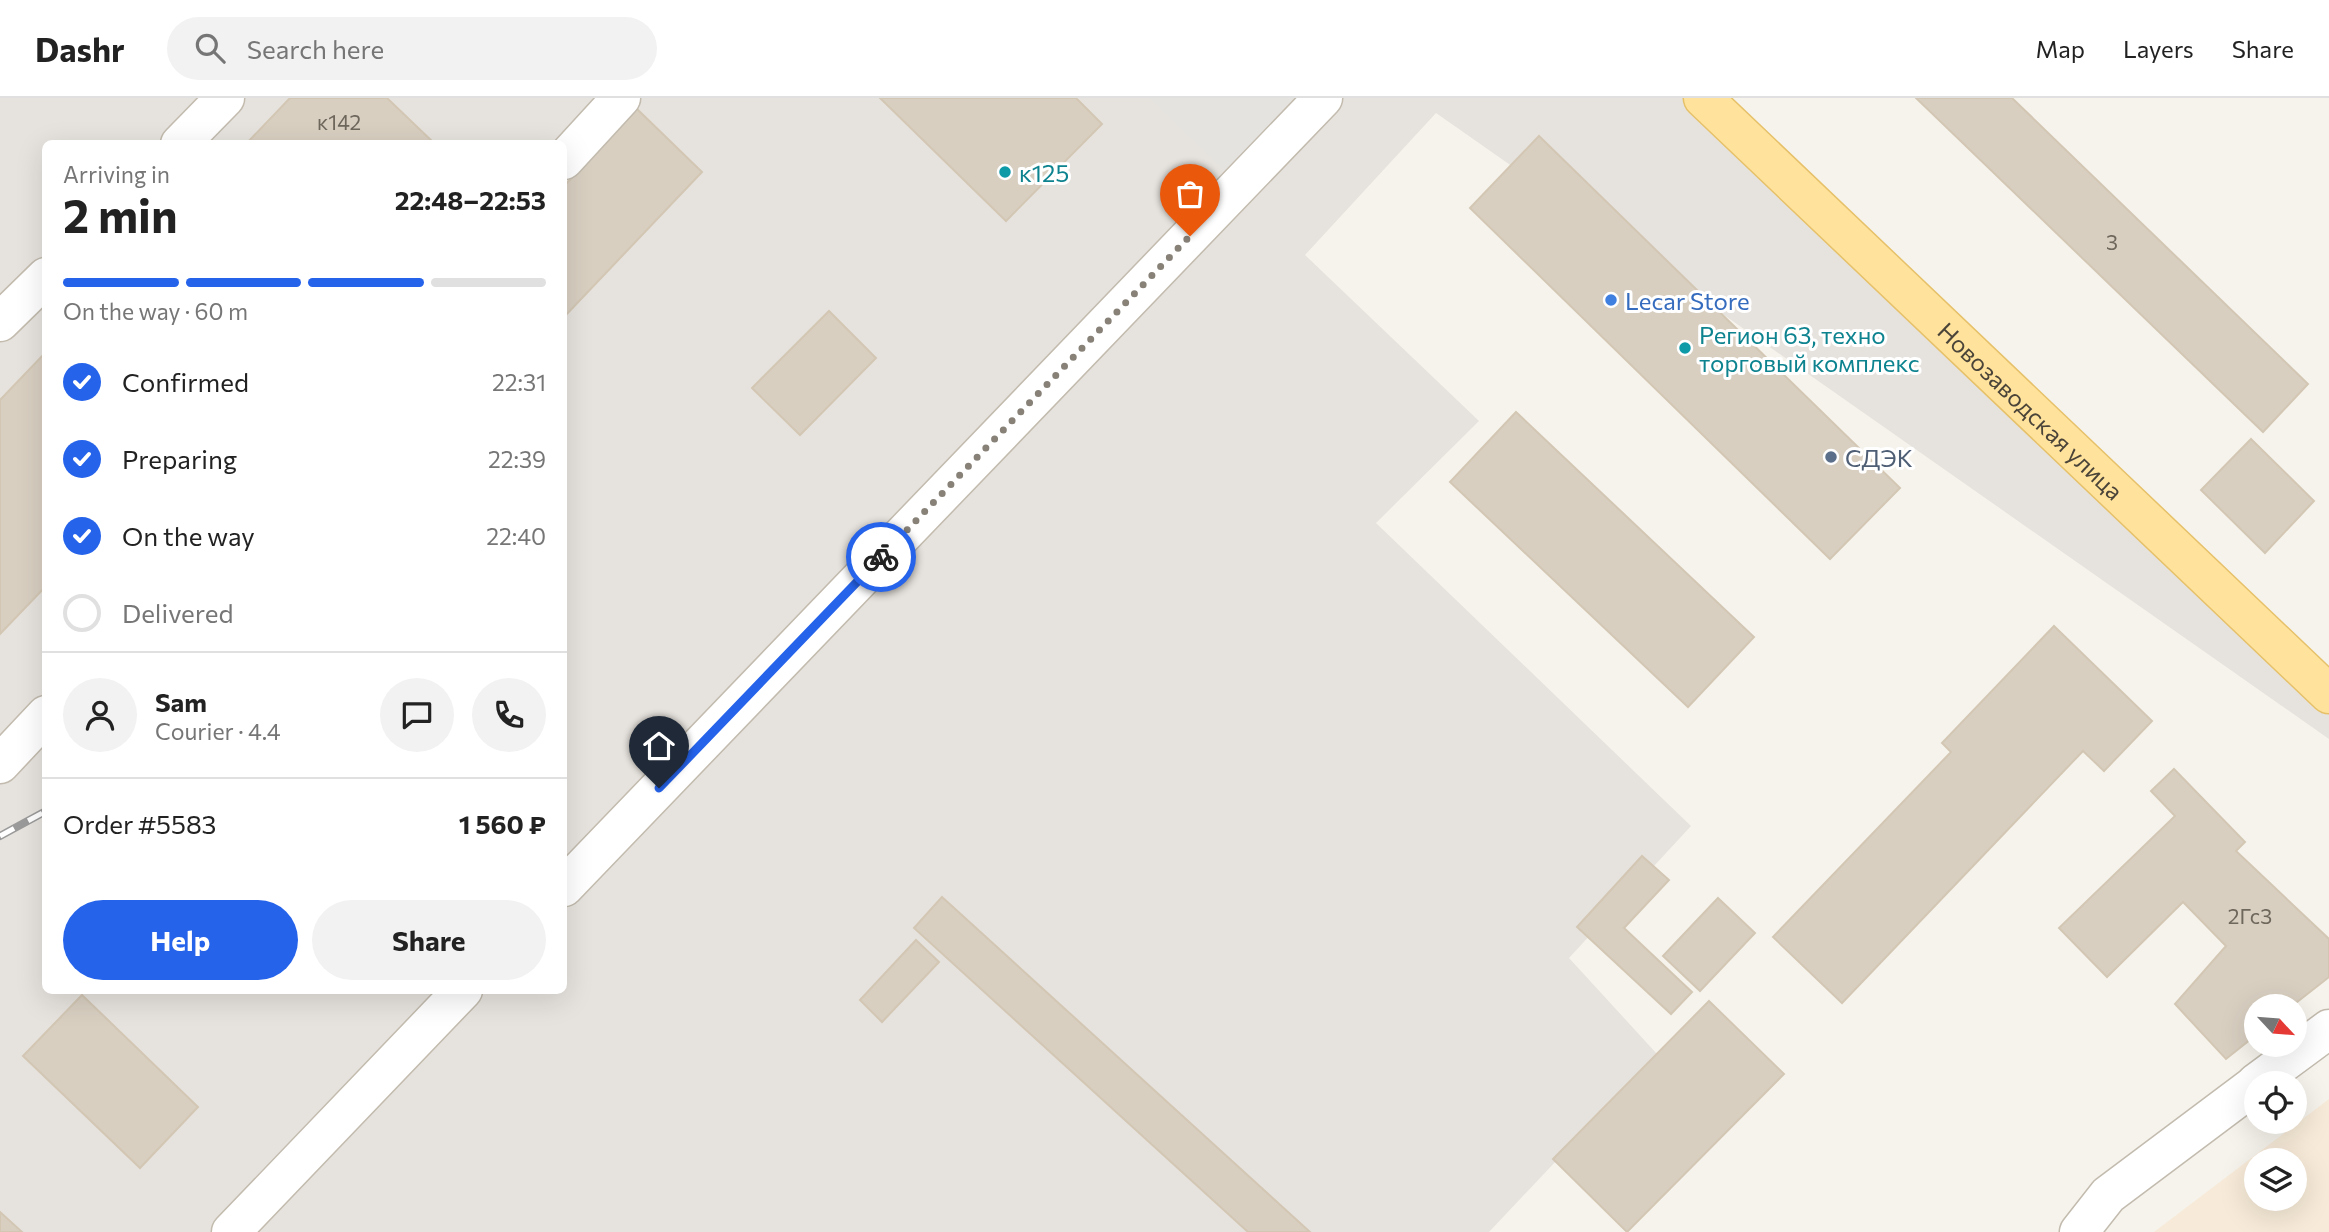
<!DOCTYPE html>
<html lang="en">
<head>
<meta charset="utf-8">
<style>
	:root { --surface:#fff; --page:#f2f2f2; --text:#222; --muted:#767676; --line:#e0e0e0; --accent:#2563eb }
	body { margin:0; font-family:Commissioner,sans-serif; background:var(--page); color:var(--text); height:100vh; display:flex; flex-direction:column; font-size:26px; white-space:nowrap }
	* { box-sizing:border-box; margin:0 }
	p { font-size:23px; color:var(--muted) }
	.icon { flex:none; width:38px; height:38px; fill:none; stroke:currentColor; stroke-width:2; stroke-linecap:round; stroke-linejoin:round }
	.map { position:relative; flex:1; overflow:hidden }
	.drawer { position:absolute; left:42px; top:42px; width:525px; height:854px; display:flex; flex-direction:column; background:var(--surface); border-radius:10px; box-shadow:0 7px 28px #0002 }
	.drawer>* { flex:none }
	.needle { width:46px; rotate:116deg }
	.controls { position:absolute; left:2244px; top:896px; display:grid; gap:14px }
	.controls a { display:grid; place-items:center; width:63px; height:63px; border-radius:50%; background:var(--surface); box-shadow:0 7px 28px #0002; font-size:35px }
	.pin { position:absolute; display:grid; place-items:center; width:60px; height:60px; color:#fff; margin:-72px -30px; border-radius:50% 50% 50% 0; rotate:-45deg; box-shadow:0 0 7px #0007 }
	.pin .icon { rotate:45deg }
	.courier { position:absolute; display:grid; place-items:center; width:70px; height:70px; margin:-35px; border:5px solid #2563eb; border-radius:50%; background:#fff; color:#222; box-shadow:0 2px 9px #0007 }
	.overview em { font-style:normal; font-weight:700 }
	.overview div { display:flex; flex-direction:column-reverse }
	.overview { display:flex; align-items:center; justify-content:space-between; height:119px; padding:0 21px }
	h1 { font-size:46px; font-weight:700; line-height:52px }
	.bar { display:grid; grid-template-columns:repeat(4,1fr); gap:10px 7px; align-content:center; height:84px; padding:0 21px }
	.bar i { height:9px; border-radius:5px; background:var(--line) }
	.bar .selected { background:var(--accent) }
	.bar p { grid-column:span 4 }
	.line { display:flex; align-items:center; gap:18px; padding:0 21px; border-top:2px solid var(--line) }
	.line div { flex:1 }
	.round { display:grid; place-items:center; flex:none; width:74px; height:74px; border-radius:37px; background:var(--page) }
	ol { padding:0 21px; list-style:none }
	li { display:flex; align-items:center; gap:21px; height:77px }
	li p { margin-inline-start:auto }
	li .icon { padding:7px; border-radius:50%; background:var(--accent); color:#fff; stroke-width:4 }
	li:last-child { color:var(--muted) }
	li i { width:38px; height:38px; border:4px solid var(--line); border-radius:50% }
	.button { display:flex; gap:14px; margin-top:auto; padding:14px 21px }
	.button a { flex:1; height:80px; border-radius:42px; background:var(--accent); color:#fff; font-size:28px; font-weight:700; line-height:80px; text-align:center }
	.button a+a { background:var(--page); color:var(--text) }
	header { display:flex; align-items:center; gap:42px; box-sizing:border-box; height:98px; padding:0 35px; background:var(--surface); border-bottom:2px solid var(--line) }
	header strong { font-size:33px }
	nav { display:flex; gap:38px; margin-inline-start:auto; font-size:24px }
	.search { width:490px; height:63px; background:var(--page); display:flex; align-items:center; gap:18px; box-sizing:border-box; padding:0 24px; border-radius:38px; color:var(--muted); font-size:26px }
	.map>svg:first-child { display:block }
	.commercial { fill:#f7ead8; fill-rule:evenodd }
	.industrial { fill:#e6e2dd; fill-rule:evenodd }
	.parking { fill:#e5e3e0 }
	.building { fill:#d8cfc1; stroke:#d3c7b4; stroke-width:2 }
	.lines { fill:none; stroke-linecap:round; stroke-linejoin:round }
	.minor-casing { stroke:#c2bbae; stroke-width:41 }
	.major-casing { stroke:#e6c16a; stroke-width:41 }
	.minor { stroke:#fff; stroke-width:38 }
	.major { stroke:#ffe39c; stroke-width:38 }
	.rail-casing { stroke:#9a9a9a; stroke-width:8 }
	.rail { stroke:#fff; stroke-width:5; stroke-dasharray:16; stroke-linecap:butt }
	.done { stroke:#878178; stroke-width:7; stroke-dasharray:0 12.6 }
	.route { stroke:#2563eb; stroke-width:9 }
	.culture-dot { fill:#0f9aa8; stroke:#fff; stroke-width:2.5 }
	.shop-dot { fill:#3f7fe0; stroke:#fff; stroke-width:2.5 }
	.service-dot { fill:#5c6f8a; stroke:#fff; stroke-width:2.5 }
	.labels { text-anchor:middle; dominant-baseline:central; stroke-width:6; stroke-linejoin:round; paint-order:stroke }
	.number-label { font-size:21px; fill:#6e675b }
	.culture-label { font-size:24px; fill:#0d838f; stroke:#fff; text-anchor:start }
	.shop-label { font-size:24px; fill:#366cbe; stroke:#fff; text-anchor:start }
	.street-label { font-size:24px; fill:#4b4439; stroke:#fff }
	.service-label { font-size:24px; fill:#4e5e75; stroke:#fff; text-anchor:start }
</style>
</head>
<body>
<header>
<strong>Dashr</strong>
<div class="search"><svg class="icon" aria-label="search" viewBox="0 0 24 24"><circle cx="10" cy="10" r="6"/><path d="M15 15l6 6"/></svg>Search here</div>
<nav><a>Map</a><a>Layers</a><a>Share</a></nav>
</header>
<div class="map">
<svg width="2329" height="1134" viewBox="0 0 2329 1134">
	<rect width="100%" height="100%" fill="#f6f3ec"/>
	<path class="commercial" d="M2329,1001V1134H2154ZM2256,1062H2294V1101H2256Z"/>
	<path class="industrial" d="M0,0H1703L2329,596V641L1436,15L1305,157L1479,323L1376,425L1691,728L1569,860L1657,956L1489,1134H0ZM46,46H564V892H46Z"/>
	<path class="parking" d="M1149,0H1294L1225,73Z"/>
	<g class="building">
		<path d="M290,0H387L435,46H246Z"/>
		<path d="M880,0H1076L1102,26L1006,123Z"/>
		<path d="M1916,0H2012L2308,286L2263,334Z"/>
		<path d="M637,11L702,74L564,219V88Z"/>
		<path d="M1539,38L1900,390L1830,461L1470,110Z"/>
		<path d="M829,213L876,260L800,337L752,290Z"/>
		<path d="M46,254V488L0,536V302Z"/>
		<path d="M1516,314L1754,539L1688,609L1450,384Z"/>
		<path d="M2251,341L2314,403L2265,455L2201,392Z"/>
		<path d="M2054,528L2152,623L2104,673L2083,653L1842,905L1773,839L1951,654L1942,645Z"/>
		<path d="M2174,671L2245,744L2236,753L2329,841V879L2292,908H2256V937L2226,961L2175,906L2226,848L2183,804L2107,879L2059,830L2175,718L2151,693Z"/>
		<path d="M1642,758L1669,782L1624,830L1692,894L1671,916L1577,829Z"/>
		<path d="M942,799L1310,1134H1248L914,830Z"/>
		<path d="M1718,800L1755,835L1700,893L1663,858Z"/>
		<path d="M916,842L939,864L882,924L860,902Z"/>
		<path d="M82,897L198,1009L140,1070L23,958Z"/>
		<path d="M1709,903L1784,976L1627,1134L1553,1061Z"/>
		<path d="M0,1114L22,1134H0Z"/>
	</g>
	<g class="lines">
		<defs>
			<g id="minor">
				<path d="M180,46L225,0"/>
				<path d="M564,62L621,0"/>
				<path d="M0,224L46,179"/>
				<path d="M0,666L46,617"/>
				<path d="M564,789L1323,0"/>
				<path d="M2256,985L2329,931"/>
				<path d="M231,1134L463,892"/>
				<path d="M2079,1134L2108,1097L2256,986"/>
			</g>
			<g id="major">
				<path id="s1" d="M1703,0L2329,596"/>
			</g>
		</defs>
		<use href="#minor" class="minor-casing"/>
		<use href="#major" class="major-casing"/>
		<use href="#minor" class="minor"/>
		<use href="#major" class="major"/>
		<defs>
			<path id="rail" d="M0,738L46,713"/>
		</defs>
		<use href="#rail" class="rail-casing"/>
		<use href="#rail" class="rail"/>
	</g>
	<g class="lines">
		<path class="done" d="M881,459L1190,138"/>
		<path class="route" d="M659,690L881,459"/>
	</g>
	<g class="culture-dot">
		<circle cx="1005" cy="74" r="7"/>
		<circle cx="1685" cy="250" r="7"/>
	</g>
	<circle class="shop-dot" cx="1611" cy="202" r="7"/>
	<circle class="service-dot" cx="1831" cy="359" r="7"/>
	<g class="labels">
		<g class="number-label">
			<text x="339" y="23">к142</text>
			<text x="2112" y="143">3</text>
			<text x="2250" y="817">2Гс3</text>
		</g>
		<g class="culture-label">
			<text x="1019" y="74">к125</text>
			<text x="1699" y="236">Регион 63, техно<tspan x="1699" dy="28">торговый комплекс</tspan></text>
		</g>
		<g class="shop-label">
			<text x="1625" y="202">Lecar Store</text>
		</g>
		<g class="street-label">
			<text stroke="none"><textPath href="#s1" startOffset="453">Новозаводская улица</textPath></text>
		</g>
		<g class="service-label">
			<text x="1845" y="359">СДЭК</text>
		</g>
	</g>
</svg>
<div class="controls">
<a><svg class="needle" viewBox="-14 -14 28 28"><path d="M0-13l5 13h-10z" fill="#e53935"/><path d="M0 13l5-13h-10z" fill="#767676"/></svg></a>
<a><svg class="icon" aria-label="locate" viewBox="0 0 24 24"><circle cx="12" cy="12" r="6"/><path d="M12 2v4M12 18v4M2 12h4M18 12h4"/></svg></a>
<a><svg class="icon" aria-label="layers" viewBox="0 0 24 24"><path d="M12 4l9 5-9 5-9-5zM3 14l9 5 9-5"/></svg></a>
</div>
<div class="pin" style="left:1190px;top:138px;background:#ea580c"><svg class="icon" aria-label="bag" viewBox="0 0 24 24"><path d="M5 8h14l-1 12H6zM9 8a3 3 0 0 1 6 0"/></svg></div>
<div class="pin" style="left:659px;top:690px;background:#1f2937"><svg class="icon" aria-label="home" viewBox="0 0 24 24"><path d="M3 11l9-7 9 7M6 9v11h12V9"/></svg></div>
<div class="courier" style="left:881px;top:459px"><svg class="icon" aria-label="bike" viewBox="0 0 24 24"><circle cx="6" cy="16" r="4"/><circle cx="18" cy="16" r="4"/><path d="M6 16l4-8h5l3 8M10 8l3 8H6M13 5h3"/></svg></div>
<section class="drawer">
<div class="overview"><div><h1>2 min</h1><p>Arriving in</p></div><em>22:48–22:53</em></div>
<div class="bar"><i class="selected"></i><i class="selected"></i><i class="selected"></i><i></i><p>On the way · 60 m</p></div>
<ol>
<li><svg class="icon" aria-label="check" viewBox="0 0 24 24"><path d="M5 12l5 5 9-10"/></svg>Confirmed<p>22:31</p></li>
<li><svg class="icon" aria-label="check" viewBox="0 0 24 24"><path d="M5 12l5 5 9-10"/></svg>Preparing<p>22:39</p></li>
<li><svg class="icon" aria-label="check" viewBox="0 0 24 24"><path d="M5 12l5 5 9-10"/></svg>On the way<p>22:40</p></li>
<li><i></i>Delivered</li>
</ol>
<div class="line" style="height:126px"><a class="round"><svg class="icon" aria-label="person" viewBox="0 0 24 24"><circle cx="12" cy="8" r="4"/><path d="M4 21q1-7 8-7t8 7"/></svg></a><div><b>Sam</b><p>Courier · 4.4</p></div><a class="round"><svg class="icon" aria-label="chat" viewBox="0 0 24 24"><path d="M4 5h16v11H9l-5 4z"/></svg></a><a class="round"><svg class="icon" aria-label="phone" viewBox="0 0 24 24"><path d="M5 4h4l2 5-3 2q2 4 5 5l2-3 5 2v4C11 20 4 13 5 4z"/></svg></a></div>
<div class="line" style="height:91px"><div>Order #5583</div><b>1 560 ₽</b></div>
<div class="button"><a>Help</a><a>Share</a></div>
</section>
</div>
</body>
</html>
